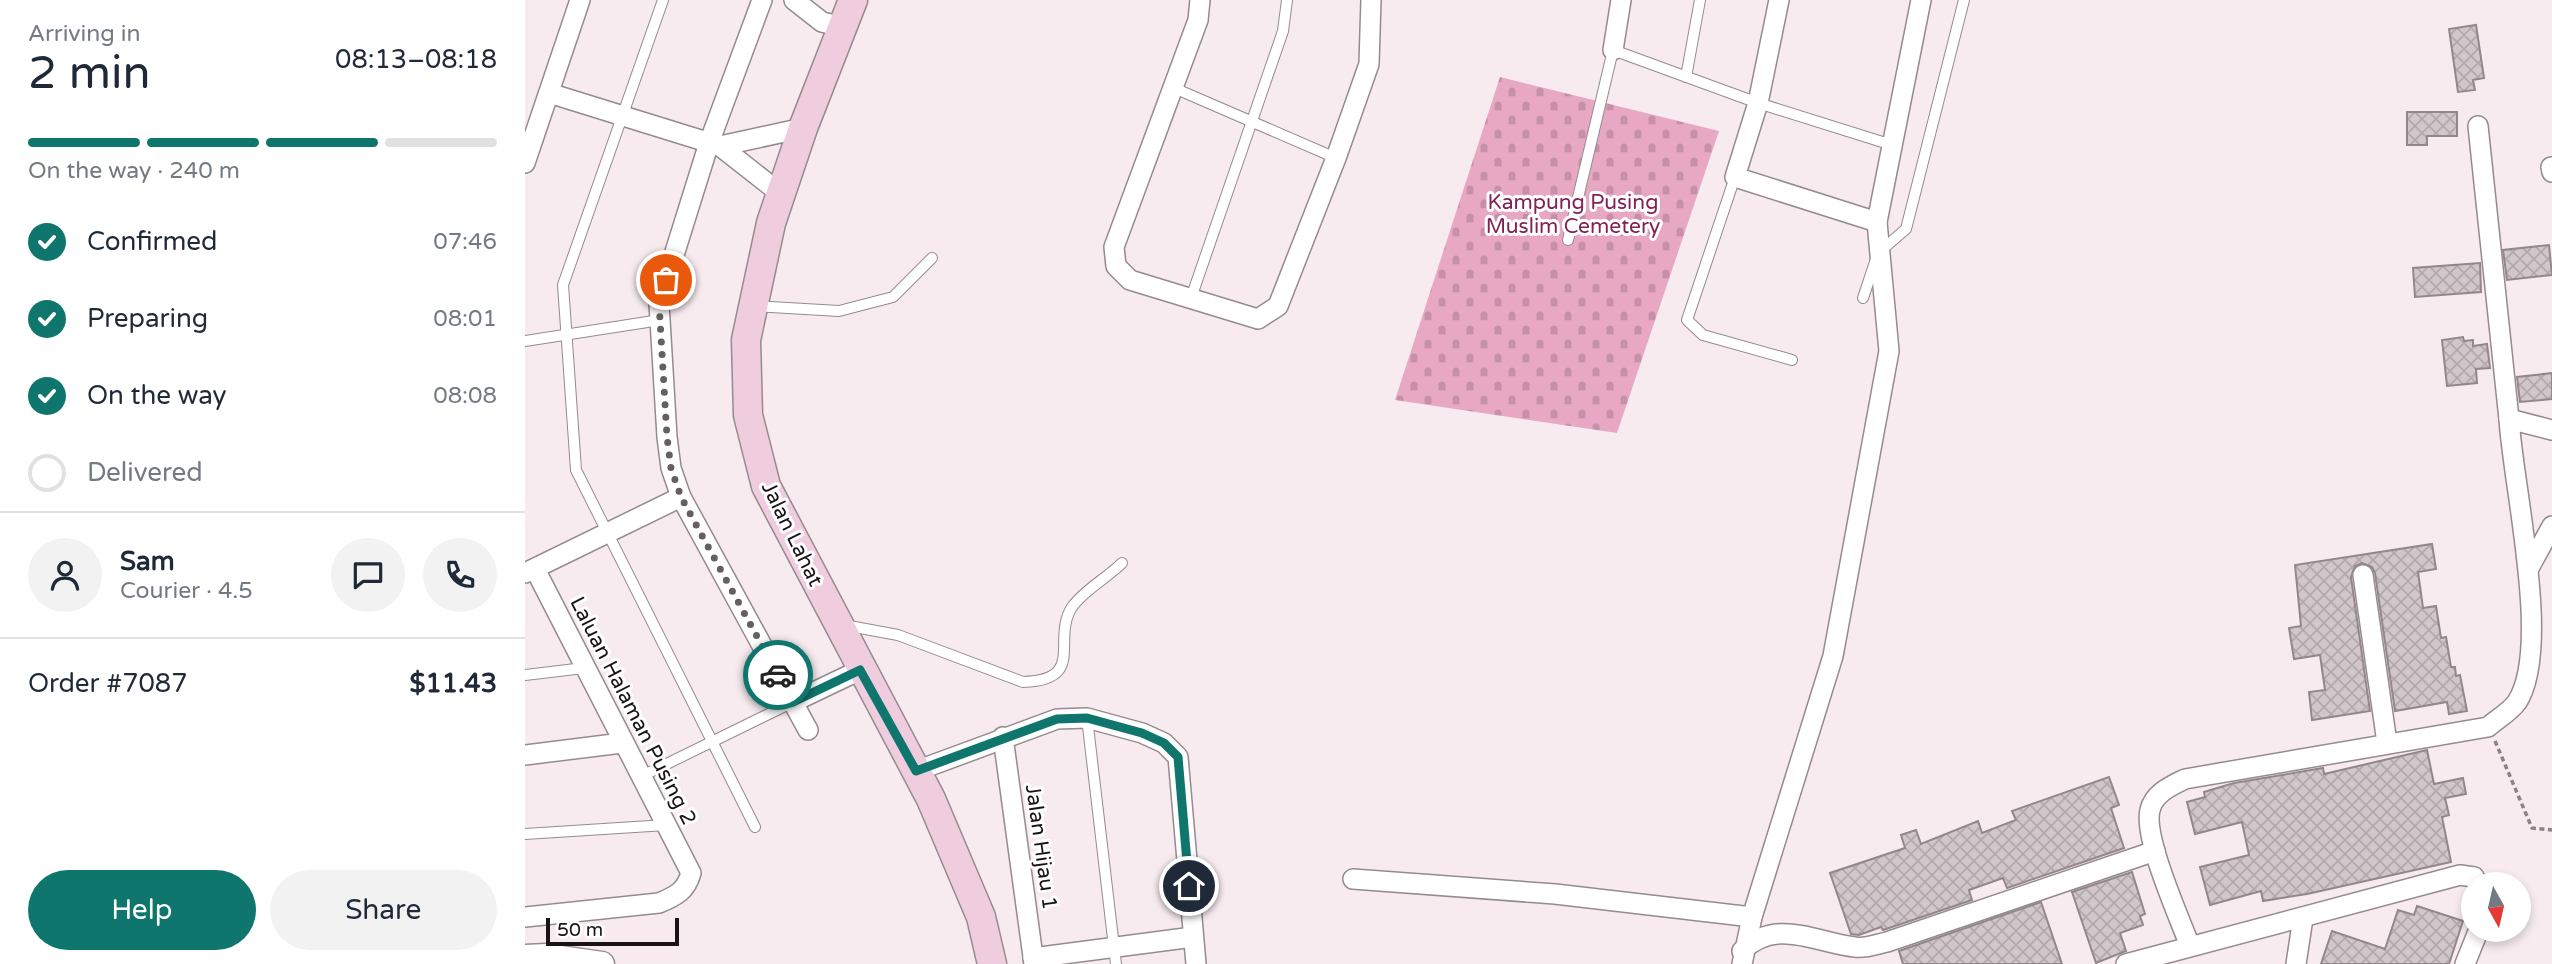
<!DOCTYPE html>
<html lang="en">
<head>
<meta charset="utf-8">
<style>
	:root { --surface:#fff; --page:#f2f2f3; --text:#1f2937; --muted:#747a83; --line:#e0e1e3; --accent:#0f766e }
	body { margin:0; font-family:"Varela Round",sans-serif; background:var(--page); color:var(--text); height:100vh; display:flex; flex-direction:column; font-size:26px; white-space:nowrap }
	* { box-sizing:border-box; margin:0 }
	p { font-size:23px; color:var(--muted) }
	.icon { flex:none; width:38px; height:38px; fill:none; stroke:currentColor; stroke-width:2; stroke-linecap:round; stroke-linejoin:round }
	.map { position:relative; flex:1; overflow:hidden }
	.details { display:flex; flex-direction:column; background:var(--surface); width:525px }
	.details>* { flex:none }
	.needle { width:46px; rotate:172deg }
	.tools { position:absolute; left:1936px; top:872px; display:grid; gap:14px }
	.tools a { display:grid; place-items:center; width:70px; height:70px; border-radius:50%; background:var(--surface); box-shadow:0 4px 10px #0003; font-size:35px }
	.scale { position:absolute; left:21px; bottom:18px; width:133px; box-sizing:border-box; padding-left:7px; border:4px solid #181416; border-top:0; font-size:19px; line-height:24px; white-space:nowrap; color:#181416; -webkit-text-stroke:5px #fff; paint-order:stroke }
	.pin { position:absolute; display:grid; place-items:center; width:60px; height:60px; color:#fff; margin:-30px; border:4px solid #fff; border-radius:50%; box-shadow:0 2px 7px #0007 }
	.courier { position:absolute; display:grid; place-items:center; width:70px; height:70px; margin:-35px; border:5px solid #0f766e; border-radius:50%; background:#fff; color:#222; box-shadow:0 2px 9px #0007 }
	.head em { font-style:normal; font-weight:600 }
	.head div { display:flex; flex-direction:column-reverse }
	.head { display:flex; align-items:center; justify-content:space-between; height:119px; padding:0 28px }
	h1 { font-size:46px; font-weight:600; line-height:52px }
	.bar { display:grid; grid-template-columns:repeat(4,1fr); gap:10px 7px; align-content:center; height:84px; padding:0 28px }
	.bar i { height:9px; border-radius:5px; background:var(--line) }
	.bar .on { background:var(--accent) }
	.bar p { grid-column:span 4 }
	.line { display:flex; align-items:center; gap:18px; padding:0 28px; border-top:2px solid var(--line) }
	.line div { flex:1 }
	.round { display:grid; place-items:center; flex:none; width:74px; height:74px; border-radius:37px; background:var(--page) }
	ol { padding:0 28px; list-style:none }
	li { display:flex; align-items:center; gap:21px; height:77px }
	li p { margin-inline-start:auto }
	li .icon { padding:7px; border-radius:50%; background:var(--accent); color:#fff; stroke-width:4 }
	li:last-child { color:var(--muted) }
	li i { width:38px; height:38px; border:4px solid var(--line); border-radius:50% }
	.primary-button { display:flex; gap:14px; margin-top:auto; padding:14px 28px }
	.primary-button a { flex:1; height:80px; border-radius:42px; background:var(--accent); color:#fff; font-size:28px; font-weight:600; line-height:80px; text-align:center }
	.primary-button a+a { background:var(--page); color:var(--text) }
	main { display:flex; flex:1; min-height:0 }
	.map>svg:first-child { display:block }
	.cemetery { fill:url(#cemetery-stones) }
	.building { fill:url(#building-cross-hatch); stroke:#92888c; stroke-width:2 }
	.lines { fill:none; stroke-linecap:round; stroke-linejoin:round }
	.service-casing { stroke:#958b8f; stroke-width:12 }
	.minor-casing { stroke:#958b8f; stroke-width:22 }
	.tertiary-casing { stroke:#958b8f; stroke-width:27 }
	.secondary-casing { stroke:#958b8f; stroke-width:31 }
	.path { stroke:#8b8386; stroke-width:3.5; stroke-dasharray:5 3.5; stroke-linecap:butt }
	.service { stroke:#fff; stroke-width:10 }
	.minor { stroke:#fff; stroke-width:19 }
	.tertiary { stroke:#fff; stroke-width:24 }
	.secondary { stroke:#f0cdde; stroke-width:28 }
	.done { stroke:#665f62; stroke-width:7; stroke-dasharray:0 12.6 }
	.route { stroke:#0f766e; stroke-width:9 }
	.labels { text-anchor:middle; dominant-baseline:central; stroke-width:6; stroke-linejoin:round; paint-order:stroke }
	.park-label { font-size:21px; fill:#812155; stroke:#fff }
	.street-label { font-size:21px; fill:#181416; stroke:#fff }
</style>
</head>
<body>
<main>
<section class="details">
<div class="head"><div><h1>2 min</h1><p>Arriving in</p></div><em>08:13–08:18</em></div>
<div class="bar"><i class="on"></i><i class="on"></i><i class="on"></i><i></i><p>On the way · 240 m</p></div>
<ol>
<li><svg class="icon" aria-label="check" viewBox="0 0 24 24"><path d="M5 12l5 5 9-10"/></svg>Confirmed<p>07:46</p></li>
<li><svg class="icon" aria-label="check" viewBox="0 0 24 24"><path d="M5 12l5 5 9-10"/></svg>Preparing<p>08:01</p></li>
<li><svg class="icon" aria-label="check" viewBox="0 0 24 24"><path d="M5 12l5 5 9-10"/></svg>On the way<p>08:08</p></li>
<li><i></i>Delivered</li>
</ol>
<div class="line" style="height:126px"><a class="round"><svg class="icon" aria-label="person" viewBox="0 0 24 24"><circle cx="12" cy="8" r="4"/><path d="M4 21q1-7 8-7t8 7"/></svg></a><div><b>Sam</b><p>Courier · 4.5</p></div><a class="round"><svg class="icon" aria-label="chat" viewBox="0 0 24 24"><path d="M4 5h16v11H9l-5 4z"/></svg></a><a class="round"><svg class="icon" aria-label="phone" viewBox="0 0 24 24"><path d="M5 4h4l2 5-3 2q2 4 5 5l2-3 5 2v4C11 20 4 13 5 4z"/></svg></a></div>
<div class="line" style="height:91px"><div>Order #7087</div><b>$11.43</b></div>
<div class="primary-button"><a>Help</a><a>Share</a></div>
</section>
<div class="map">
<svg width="2027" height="964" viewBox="0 0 2027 964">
	<defs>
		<pattern id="cemetery-stones" width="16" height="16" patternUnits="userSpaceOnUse" patternTransform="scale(1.75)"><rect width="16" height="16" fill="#e8a8c4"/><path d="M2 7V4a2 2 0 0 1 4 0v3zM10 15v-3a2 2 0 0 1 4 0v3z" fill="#c690a8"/></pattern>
		<pattern id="building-cross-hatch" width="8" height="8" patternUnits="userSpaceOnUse" patternTransform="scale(1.75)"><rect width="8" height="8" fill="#d1c6ca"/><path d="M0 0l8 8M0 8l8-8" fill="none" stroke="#b3a9ad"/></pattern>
	</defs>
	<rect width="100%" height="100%" fill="#f7ebef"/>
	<path class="cemetery" d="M975,77L1194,131L1092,433L870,400Z"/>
	<g class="building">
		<path d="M1951,25L1959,78L1948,80L1950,90L1933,92L1924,29Z"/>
		<path d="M1882,112H1932V136H1902V145H1882Z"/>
		<path d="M2024,245L2027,275L1982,280L1978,250Z"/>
		<path d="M1955,263L1956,292L1890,297L1888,268Z"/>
		<path d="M1938,337L1939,341L1948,340V346L1962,344L1965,368L1951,369L1952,383L1922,386L1917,340Z"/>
		<path d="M2027,373V399L1995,402L1992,377Z"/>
		<path d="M1907,544L1911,569L1893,572L1898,608L1911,606L1916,638L1921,637L1926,667H1930L1931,676L1935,675L1942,711L1924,714L1922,702L1870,711L1850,573L1847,567L1837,563L1830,566L1826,577L1845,711L1787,720L1784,692L1800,690L1795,655L1769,659L1764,628L1776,626L1770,565Z"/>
		<path d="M1902,750L1909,784L1938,778L1941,794L1920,798L1924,815L1917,817L1926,862L1782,894L1738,901L1736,891L1685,905L1675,867L1724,855L1717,822L1670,834L1662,802L1680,797L1679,792L1709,783L1798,768L1799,774Z"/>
		<path d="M1584,777L1594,805L1586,808L1599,848L1482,888L1478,878L1444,890L1447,900L1358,930L1356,927L1334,935L1326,934L1305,873L1380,848L1376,835L1391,830L1396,844L1453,821L1457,833L1491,820L1487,811Z"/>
		<path d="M1607,872L1620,914L1615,916L1618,925L1595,933L1601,951L1571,963L1547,892Z"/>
		<path d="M1516,902L1537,964H1378L1374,951Z"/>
		<path d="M1892,906L1938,921L1924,964H1796L1807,931L1860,949L1873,910L1889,915Z"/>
	</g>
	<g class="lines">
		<defs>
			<g id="service">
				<path d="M138,0L38,285L51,470L230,827"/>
				<path d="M1161,77L1175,0"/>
				<path d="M649,88L811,158"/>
				<path d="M1210,177L1162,320L1178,335L1267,360"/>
				<path d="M1043,240L1088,50L1233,103L1367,145"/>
				<path d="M666,298L758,31L762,0"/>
				<path d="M1338,298L1353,253L1381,229L1439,0"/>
				<path d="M229,306L314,311L368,297L407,258"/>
				<path d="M0,341L135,320"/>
				<path d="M319,625L373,635L498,682C562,680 526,640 547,607C560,589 581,579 597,563"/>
				<path d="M0,675L59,668"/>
				<path d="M562,718L591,964"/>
				<path d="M115,777L268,702"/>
				<path d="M0,834L141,825"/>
			</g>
			<g id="minor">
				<path d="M237,0L184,143L134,303L142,437L146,468L156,497L283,730"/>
				<path d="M269,0L297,22L318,27"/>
				<path d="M675,0L673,20L589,247L591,266L605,280L733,319L753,306L811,158L844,64L846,0"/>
				<path d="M1254,0L1233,103L1210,177L1352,222L1396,0"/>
				<path d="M1088,50L1096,0"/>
				<path d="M24,93L195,146L256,194"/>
				<path d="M1953,126L1984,419"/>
				<path d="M195,146L278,128"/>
				<path d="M0,163L55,0"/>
				<path d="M2026,167L2027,172"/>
				<path d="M2004,568L2027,526"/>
				<path d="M0,573L156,497"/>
				<path d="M1838,575L1862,743"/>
				<path d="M268,702L335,670"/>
				<path d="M478,737L509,964"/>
				<path d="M0,755L97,743"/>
				<path d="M391,771L532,719L562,718L617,733L639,743L653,757L671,964"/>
				<path d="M828,879L1030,894L1227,917"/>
				<path d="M0,917L134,903C151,896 161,891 166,873L10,569"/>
				<path d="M1665,946C1654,917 1618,837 1625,810C1629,793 1646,786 1660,779L1963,727C1972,719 1985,712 1992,702C2027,648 1988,487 1984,419L2027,430"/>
				<path d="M1217,951C1251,917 1291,943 1330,947C1340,949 1352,944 1362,942L1630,851"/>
				<path d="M508,958L668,937"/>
				<path d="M1217,964L1227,917L1308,656L1364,351L1352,222"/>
				<path d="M1601,964L1935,875L1949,877L1953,884"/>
				<path d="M1771,964L1778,918"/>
				<path d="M1940,964L1954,929"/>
			</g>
			<path id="tertiary" d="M0,957L21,956L77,964"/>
			<path id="secondary" d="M328,0L278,128L246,223L221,340L223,415L241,486L406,799L456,917L467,964"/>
		</defs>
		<use href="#service" class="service-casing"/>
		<use href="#minor" class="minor-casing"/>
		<use href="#tertiary" class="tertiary-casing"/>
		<use href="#secondary" class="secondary-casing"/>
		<path class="path" d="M1970,741L2007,828L2027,830"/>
		<use href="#service" class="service"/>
		<use href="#minor" class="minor"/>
		<use href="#tertiary" class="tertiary"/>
		<use href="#secondary" class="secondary"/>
	</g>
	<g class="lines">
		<path class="done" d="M141,280L134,303L142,437L146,468L156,497L253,675"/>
		<path class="route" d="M253,675L268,702L335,670L391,771L532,719L562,718L617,733L639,743L653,757L664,886"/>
	</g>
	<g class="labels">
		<g class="park-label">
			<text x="1048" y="202">Kampung Pusing<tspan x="1048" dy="24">Muslim Cemetery</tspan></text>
		</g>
		<g class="street-label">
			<text transform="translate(267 534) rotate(64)">Jalan Lahat</text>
			<text transform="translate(108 711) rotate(63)">Laluan Halaman Pusing 2</text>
			<text transform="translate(516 847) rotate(82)">Jalan Hijau 1</text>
		</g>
	</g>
</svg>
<div class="tools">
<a><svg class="needle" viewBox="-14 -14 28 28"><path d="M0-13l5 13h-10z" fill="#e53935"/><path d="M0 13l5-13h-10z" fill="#747a83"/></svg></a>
</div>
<div class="scale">50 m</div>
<div class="pin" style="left:141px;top:280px;background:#ea580c"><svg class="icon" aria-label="bag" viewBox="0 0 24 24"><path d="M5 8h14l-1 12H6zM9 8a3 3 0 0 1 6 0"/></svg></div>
<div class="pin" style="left:664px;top:886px;background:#1f2937"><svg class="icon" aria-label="home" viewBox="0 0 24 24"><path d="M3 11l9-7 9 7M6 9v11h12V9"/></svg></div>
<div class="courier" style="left:253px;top:675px"><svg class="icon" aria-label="car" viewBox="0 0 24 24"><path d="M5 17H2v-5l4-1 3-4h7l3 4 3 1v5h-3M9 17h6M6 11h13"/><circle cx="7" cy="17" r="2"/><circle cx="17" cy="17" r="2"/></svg></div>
</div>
</main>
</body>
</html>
